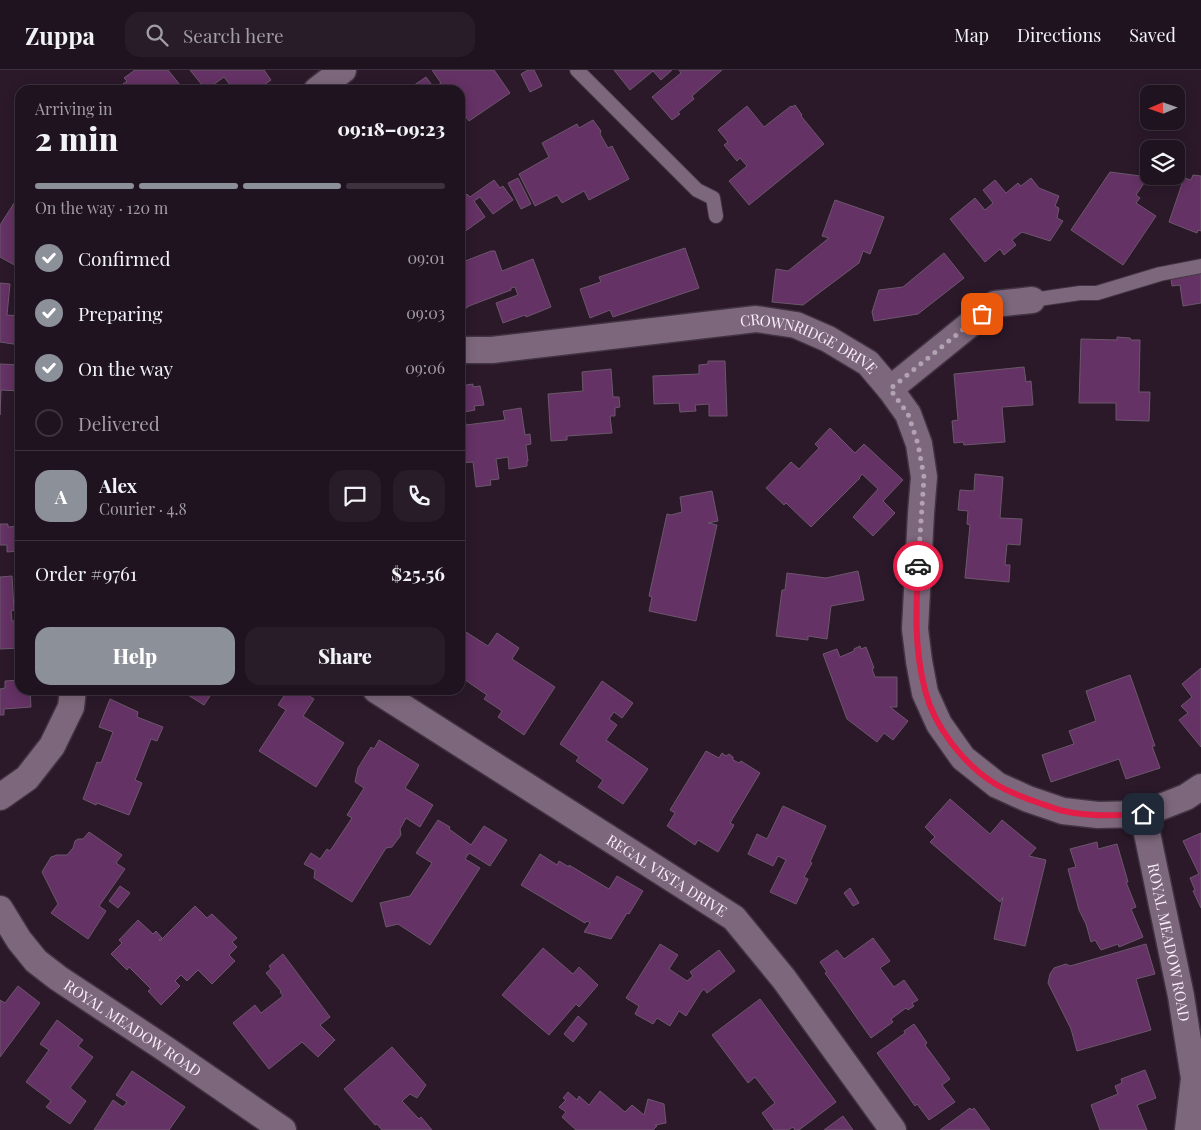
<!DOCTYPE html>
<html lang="en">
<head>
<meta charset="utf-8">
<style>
	:root { --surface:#201320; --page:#281c29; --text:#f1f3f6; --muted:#a29ea5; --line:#3d323e; --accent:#8c9099 }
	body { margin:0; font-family:"Playfair Display",serif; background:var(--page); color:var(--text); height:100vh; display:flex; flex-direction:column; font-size:19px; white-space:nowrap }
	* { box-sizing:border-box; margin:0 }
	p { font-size:16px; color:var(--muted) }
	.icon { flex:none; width:28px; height:28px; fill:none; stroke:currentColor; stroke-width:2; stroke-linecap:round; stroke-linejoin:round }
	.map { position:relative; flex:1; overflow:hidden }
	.sheet { position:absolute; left:15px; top:15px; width:450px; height:610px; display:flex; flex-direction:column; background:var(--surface); border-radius:15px; box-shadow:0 2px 12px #0003,0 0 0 1px var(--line) }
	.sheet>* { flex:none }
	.needle { width:32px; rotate:268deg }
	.fabs { position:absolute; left:1140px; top:15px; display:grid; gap:10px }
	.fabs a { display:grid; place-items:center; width:45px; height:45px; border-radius:10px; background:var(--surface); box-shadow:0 2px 12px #0003,0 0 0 1px var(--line); font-size:25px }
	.pin { position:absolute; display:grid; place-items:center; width:42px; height:42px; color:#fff; margin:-21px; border-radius:10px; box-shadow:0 2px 8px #0006 }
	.courier { position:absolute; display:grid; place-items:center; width:50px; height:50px; margin:-25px; border:4px solid #e11d48; border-radius:50%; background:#fff; color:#222; box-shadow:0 1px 6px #0007 }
	.summary em { font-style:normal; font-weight:800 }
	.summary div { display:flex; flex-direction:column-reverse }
	.summary { display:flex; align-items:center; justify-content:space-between; height:85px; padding:0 20px }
	h1 { font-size:32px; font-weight:800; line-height:38px }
	.bar { display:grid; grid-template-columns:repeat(4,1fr); gap:8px 5px; align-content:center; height:60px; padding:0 20px }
	.bar i { height:6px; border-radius:4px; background:var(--line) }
	.bar .current { background:var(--accent) }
	.bar p { grid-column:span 4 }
	.line { display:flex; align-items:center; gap:12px; padding:0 20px; border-top:1px solid var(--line) }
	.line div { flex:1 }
	.round { display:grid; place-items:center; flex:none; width:52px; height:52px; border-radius:15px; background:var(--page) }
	ol { padding:0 20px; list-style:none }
	li { display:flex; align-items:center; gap:15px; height:55px }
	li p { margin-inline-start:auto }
	li .icon { padding:5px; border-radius:50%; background:var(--accent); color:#fff; stroke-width:4 }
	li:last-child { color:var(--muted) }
	li i { width:28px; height:28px; border:2px solid var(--line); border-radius:50% }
	.button { display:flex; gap:10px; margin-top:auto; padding:10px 20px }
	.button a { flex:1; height:58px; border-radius:15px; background:var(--accent); color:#fff; font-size:20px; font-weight:800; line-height:58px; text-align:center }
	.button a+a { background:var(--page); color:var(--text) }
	header { display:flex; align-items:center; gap:30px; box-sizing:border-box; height:70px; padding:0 25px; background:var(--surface); border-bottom:1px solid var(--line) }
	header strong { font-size:24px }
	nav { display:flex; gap:28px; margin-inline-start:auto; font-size:18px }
	.search { width:350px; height:45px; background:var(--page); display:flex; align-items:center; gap:12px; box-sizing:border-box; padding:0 18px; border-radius:15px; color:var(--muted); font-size:19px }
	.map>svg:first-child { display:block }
	.building { fill:#643264; stroke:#6c576c }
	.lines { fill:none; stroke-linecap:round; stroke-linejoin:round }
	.lane-casing { stroke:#413341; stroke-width:16 }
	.street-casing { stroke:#413341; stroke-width:29 }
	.lane { stroke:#7d677c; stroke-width:14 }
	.street { stroke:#7d677c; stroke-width:26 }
	.done { stroke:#b2a3b1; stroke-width:5; stroke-dasharray:0 9 }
	.route { stroke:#e11d48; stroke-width:6 }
	.labels { text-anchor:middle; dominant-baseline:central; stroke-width:4; stroke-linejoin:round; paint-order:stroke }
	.street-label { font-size:15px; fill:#faeefa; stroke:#2b192a }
</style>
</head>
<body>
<header>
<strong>Zuppa</strong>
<div class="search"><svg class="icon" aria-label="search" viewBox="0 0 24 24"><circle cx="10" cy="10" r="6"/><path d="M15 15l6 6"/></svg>Search here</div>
<nav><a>Map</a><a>Directions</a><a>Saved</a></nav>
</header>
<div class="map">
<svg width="1201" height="1060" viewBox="0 0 1201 1060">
	<rect width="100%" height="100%" fill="#2b192a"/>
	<g class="building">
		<path d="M135,0H168L184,20H115L127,11L124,8Z"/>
		<path d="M190,0H264L271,10L257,20H234L224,7L206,20Z"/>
		<path d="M432,0H494L510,23L469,51L460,39V20H407L426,7L434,18L441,13Z"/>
		<path d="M528,0H534L542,16L530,22L521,4Z"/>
		<path d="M614,0H672L661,10L653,1L630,20Z"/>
		<path d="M679,0H722L692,26L694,29L678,42L680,44L672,50L652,27L681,3Z"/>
		<path d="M795,35L802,45L801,46L824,74L749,135L729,111L747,96L740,88L737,91L724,75L728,72L718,60L747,36L764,57L791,36L792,37Z"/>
		<path d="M593,50L601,61L600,64L608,78L612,76L629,109L589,130L584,121L562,133L557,125L535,136L519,104L549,87L542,73L577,54L579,58Z"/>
		<path d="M1110,102L1148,107L1136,125L1140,128L1136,133L1156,146L1123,195L1071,160Z"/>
		<path d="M1193,105L1201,106V161L1198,160L1197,163L1169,152L1184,108L1191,110Z"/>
		<path d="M518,108L531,134L521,139L508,113Z"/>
		<path d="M1031,108L1039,118L1059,126L1055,136L1059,138L1057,148L1063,151L1050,171L1022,162L1012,170L1016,175L1004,185L1000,179L985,192L950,149L975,128L985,140L993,133L983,120L995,110L1006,123L1018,113L1021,116Z"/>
		<path d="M494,110L500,118L503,116L513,130L493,144L480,127L474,131L485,147L460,165V129L467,124L470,127Z"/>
		<path d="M20,124V198L0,187V155Z"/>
		<path d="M835,130L884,147L870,184L863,181L859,193L803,235L772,232L776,199L788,201L829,168L822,166Z"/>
		<path d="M685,178L699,218L613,247L610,240L590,248L580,219L601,212L599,207Z"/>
		<path d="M491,181H495L502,201L533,189L551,237L526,247L525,245L503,253L496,233L518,225L515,217L511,218V220L469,236L460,243V193Z"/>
		<path d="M944,183L964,208L918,244L874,251L872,242L879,220L903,217Z"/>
		<path d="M1201,204V233L1183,236L1180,215L1172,216L1171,209Z"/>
		<path d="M0,213L10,214L7,245L20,246V275L0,272Z"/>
		<path d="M1117,267L1130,268L1131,270H1140L1139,322H1150L1149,351L1116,350V333H1079L1081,269L1117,270Z"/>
		<path d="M708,291H725L727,346H709V334L695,335L696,341L680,342L679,333L654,334L653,306L699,304V295L708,294Z"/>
		<path d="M0,294L20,295V321L1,320L0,345Z"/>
		<path d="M1024,297L1026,312L1031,311L1033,335L1002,337L1005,372L964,375L963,372L954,373L952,351L958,350L954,304Z"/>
		<path d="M611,299L613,327H619L620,337L615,338V346H610L612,363L567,366V370L551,371L548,324L583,321L582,302Z"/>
		<path d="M473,314V317L480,316L484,335L474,336L475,340L464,342L466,355L505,350L503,341L521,338L525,365L530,364L531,374L526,375L528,391H527V396L509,399L508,387L496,389L499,409L490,410L491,415L476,417L473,392L460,393V316Z"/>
		<path d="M830,358L855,383L864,374L903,410L883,431L895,443L873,466L853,447L878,419L862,404L859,408H860L811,457L786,433L784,435L766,418L791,392L799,399L819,378L815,374Z"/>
		<path d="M975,404L1003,407L1000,448L1022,449L1020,475L1007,474L1005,495H1010L1009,512L965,508L970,455L967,454L968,441L958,440L960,420L974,421Z"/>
		<path d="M712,421L718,451L708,453L717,455L696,551L649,541L652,527L649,526L667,444L671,445L682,442L680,427Z"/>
		<path d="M0,454H8V457L20,456V481L7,482V475H0Z"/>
		<path d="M858,501L864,530L831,536L827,569L808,566V570L776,566L782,520H785L787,503L826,508Z"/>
		<path d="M12,506L14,540L11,541L12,551H20V578L0,579V507Z"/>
		<path d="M466,562L488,576L497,563L519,578L512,589L555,617L524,665L498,647L502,641L484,629L487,625L461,607L465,601L460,598V571Z"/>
		<path d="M860,576L861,579L866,577L874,598L872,599L875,607H897V637H890L908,651L893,670L884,663L877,672L847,649L823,584L837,579L840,587L854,581V579Z"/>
		<path d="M1201,598V677L1179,650L1188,643L1181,636L1192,627L1182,614Z"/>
		<path d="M1130,605L1155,676H1152L1160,698L1126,709L1119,689L1051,712L1042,685L1074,674L1069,661L1096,651L1086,621Z"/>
		<path d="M20,610V620H30L31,637L4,639V645H0V619L5,618V611Z"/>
		<path d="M602,611L633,633L622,648L614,642L609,649L617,655L606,670L648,699L623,734L598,717L603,710L576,691L579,687L560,674Z"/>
		<path d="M180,620H200L210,626L204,635Z"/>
		<path d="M288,620H300L314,629L303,646L344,673L316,717L259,681L286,640L278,635Z"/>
		<path d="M110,629L138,642L137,647L163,657L157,671L151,669L135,710L142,713L129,745L97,733L96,735L83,729L97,692L101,693L113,662L99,657Z"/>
		<path d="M379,670L419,695L405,718L433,735L420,757L406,748L400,759L401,765L392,777L386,778L352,832L314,808L315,800L304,794L311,783L320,789L327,779L330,781L352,748L347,745L364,718L355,712L358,698L371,677L374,679Z"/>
		<path d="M706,681L719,688L722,683L726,686L729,684L733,687V690L739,693L741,691L760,703L730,753L734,755L718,782L698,770L695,775L667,756L675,743L670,740Z"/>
		<path d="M950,729L990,764L1002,750L1036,778L1029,786L1046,790L1025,876L994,869L1003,827L1000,832L930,772L935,767L925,757Z"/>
		<path d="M783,736L826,756L810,792L812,793L804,807L808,809L796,834L770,822L786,790L778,786L773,796L748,784L757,764L767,769Z"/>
		<path d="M438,750L450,757L449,759L471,775L484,756L507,770L490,796L469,783L465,789L480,798L430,875L398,854L386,857L380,833L410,826L432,793L416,783Z"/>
		<path d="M89,762L122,785L116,793L125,799L99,836L106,841L88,869L51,843L58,834L42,802L51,787L57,785H67L73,778L75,771L78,769H83Z"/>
		<path d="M1201,763V838L1193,821L1195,820L1190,808L1199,804L1183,771Z"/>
		<path d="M1097,772L1098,779L1117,774L1128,812H1126L1136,837L1131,839L1143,867L1119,877L1118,874L1101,880L1095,870L1091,872L1086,854L1079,840L1068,799L1076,797L1070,779Z"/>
		<path d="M540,784L557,795L559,791L569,797V795L609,819L617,806L643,821L629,844L627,843L611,869L584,862L590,853L587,851L585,853L521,815Z"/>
		<path d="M120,816L130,823L118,838L109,831Z"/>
		<path d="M850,818L859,833L853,836L844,823Z"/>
		<path d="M195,836L207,848L212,844L237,868L232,872L237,877L229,885L235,891L212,914L198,900L187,911L181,905L175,911L180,916L161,935L148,921L151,919L129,897L127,900L111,884L122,873L119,870L138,850L153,864L156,861L162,868L159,870L160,871Z"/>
		<path d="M873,868L890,891L880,898L894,917L904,910L918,930L912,933L914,936L908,940L906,938L891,949L893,952L871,968L825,903L827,902L820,892L837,880L844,889Z"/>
		<path d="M660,874L678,885L669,899L687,911L693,906L690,902L719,880L735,901L707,923L704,919L701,922L686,946L679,941L670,956L657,948L653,954L635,944L639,936L626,928Z"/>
		<path d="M1146,874L1155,904L1136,909L1151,960L1077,981L1071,959L1048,913L1050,904L1054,898L1066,894L1070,896Z"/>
		<path d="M543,878L573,904L579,897L598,915L579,937L576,934L549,965L502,925Z"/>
		<path d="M283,884L330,947L320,955L335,970L318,987L302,972L269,999L233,953L255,935L261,943L283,926L280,922L281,921L266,903L271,899L269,896Z"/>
		<path d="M18,916L40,933L0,987V930L5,933Z"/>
		<path d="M760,929L836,1032L799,1060H795L793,1057L788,1060H774L762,1043L775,1033L755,1007L748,1013L712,965Z"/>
		<path d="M578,946L587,954L573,972L564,964Z"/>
		<path d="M57,950L83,970L78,976L93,987L70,1018L86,1031L70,1054L46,1037L51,1031L26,1012L49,980L40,974Z"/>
		<path d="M914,954L927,973L925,975L950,1009L942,1015L955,1032L929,1050L917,1034L915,1036L877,983L905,963L904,961Z"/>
		<path d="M392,977L426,1015L417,1028L410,1024L402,1031L419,1049L421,1047L432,1060H382L377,1054L375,1055L344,1019Z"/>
		<path d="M1145,1000L1156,1028L1137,1035L1147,1060H1100L1091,1035L1118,1024L1115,1016L1122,1013L1121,1009Z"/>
		<path d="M132,1001L185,1037L169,1060H94L113,1030L123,1037L127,1032L116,1025Z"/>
		<path d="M600,1021L625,1042L632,1035L644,1045L648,1029L664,1034L666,1053L655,1055L657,1056L653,1060H576L562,1047L566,1042L559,1037L566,1030L563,1028L568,1022L577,1030L579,1026L589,1035Z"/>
		<path d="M970,1038L972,1040L974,1038L990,1060H940Z"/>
		<path d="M843,1046L853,1060H824Z"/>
	</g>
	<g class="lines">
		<defs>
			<g id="lane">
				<path d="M577,0L697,120L713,128L716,146"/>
				<path d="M1032,230L1080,223H1097L1160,204L1201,196"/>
			</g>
			<g id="street">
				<path d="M317,20L343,0"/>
				<path id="s1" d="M460,280H492L756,249L796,255L828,269L868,293L890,319L908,344L919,374L924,407L921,443L915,559L919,591L925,623L939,654L963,688L997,715L1028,729L1063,741L1098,745L1143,744L1186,727L1201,717"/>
				<path d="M890,319L995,234L1032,230"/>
				<path id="s2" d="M376,620L734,848L784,909L893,1060"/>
				<path d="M0,727L27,708L52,676L71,637L73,620"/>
				<path id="s3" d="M1143,744L1181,926L1194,1008L1188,1060"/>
				<path id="s4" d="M0,839L19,870L36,891L58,908L167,980L283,1060"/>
			</g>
		</defs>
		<use href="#lane" class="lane-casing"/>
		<use href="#street" class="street-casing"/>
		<use href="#lane" class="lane"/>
		<use href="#street" class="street"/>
	</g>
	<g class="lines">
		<path class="done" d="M918,496L924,407L918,374L908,344L890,319L982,244"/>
		<path class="route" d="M918,496C916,540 914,577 925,620C934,657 965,696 997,715C1011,723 1027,729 1042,734C1049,736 1057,740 1064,741C1090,747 1117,746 1143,744"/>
	</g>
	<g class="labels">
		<g class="street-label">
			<text stroke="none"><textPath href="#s1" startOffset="356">CROWNRIDGE DRIVE</textPath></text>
			<text stroke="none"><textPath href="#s2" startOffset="345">REGAL VISTA DRIVE</textPath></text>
			<text stroke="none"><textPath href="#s3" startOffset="131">ROYAL MEADOW ROAD</textPath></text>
			<text stroke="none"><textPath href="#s4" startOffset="181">ROYAL MEADOW ROAD</textPath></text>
		</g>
	</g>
</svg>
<div class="fabs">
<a><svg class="needle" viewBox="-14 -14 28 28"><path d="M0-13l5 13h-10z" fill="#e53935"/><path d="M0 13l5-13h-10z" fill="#a29ea5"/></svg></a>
<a><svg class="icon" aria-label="layers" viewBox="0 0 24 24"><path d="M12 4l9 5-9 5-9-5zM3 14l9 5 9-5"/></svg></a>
</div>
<div class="pin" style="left:982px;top:244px;background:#ea580c"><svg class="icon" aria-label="bag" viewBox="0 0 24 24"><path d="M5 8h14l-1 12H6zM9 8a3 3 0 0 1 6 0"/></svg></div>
<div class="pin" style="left:1143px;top:744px;background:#1f2937"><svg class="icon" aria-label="home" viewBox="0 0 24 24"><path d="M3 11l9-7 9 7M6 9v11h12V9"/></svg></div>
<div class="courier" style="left:918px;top:496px"><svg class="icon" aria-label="car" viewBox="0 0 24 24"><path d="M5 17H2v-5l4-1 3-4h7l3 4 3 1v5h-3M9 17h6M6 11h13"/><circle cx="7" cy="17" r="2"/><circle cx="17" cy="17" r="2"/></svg></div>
<section class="sheet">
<div class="summary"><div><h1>2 min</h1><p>Arriving in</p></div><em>09:18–09:23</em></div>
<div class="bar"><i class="current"></i><i class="current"></i><i class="current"></i><i></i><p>On the way · 120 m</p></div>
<ol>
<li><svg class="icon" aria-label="check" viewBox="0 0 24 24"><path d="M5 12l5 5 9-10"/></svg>Confirmed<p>09:01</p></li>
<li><svg class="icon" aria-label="check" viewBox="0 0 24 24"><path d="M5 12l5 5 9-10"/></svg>Preparing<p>09:03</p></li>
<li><svg class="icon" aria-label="check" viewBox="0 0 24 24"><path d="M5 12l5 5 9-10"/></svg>On the way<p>09:06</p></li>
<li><i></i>Delivered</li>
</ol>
<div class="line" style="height:90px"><b class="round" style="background:var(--accent);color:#fff">A</b><div><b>Alex</b><p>Courier · 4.8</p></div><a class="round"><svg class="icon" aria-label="chat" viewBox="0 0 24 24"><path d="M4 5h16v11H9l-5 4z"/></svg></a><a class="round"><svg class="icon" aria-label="phone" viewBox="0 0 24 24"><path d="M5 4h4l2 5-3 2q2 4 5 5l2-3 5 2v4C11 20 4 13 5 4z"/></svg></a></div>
<div class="line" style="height:65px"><div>Order #9761</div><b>$25.56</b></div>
<div class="button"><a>Help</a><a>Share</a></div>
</section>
</div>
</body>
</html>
